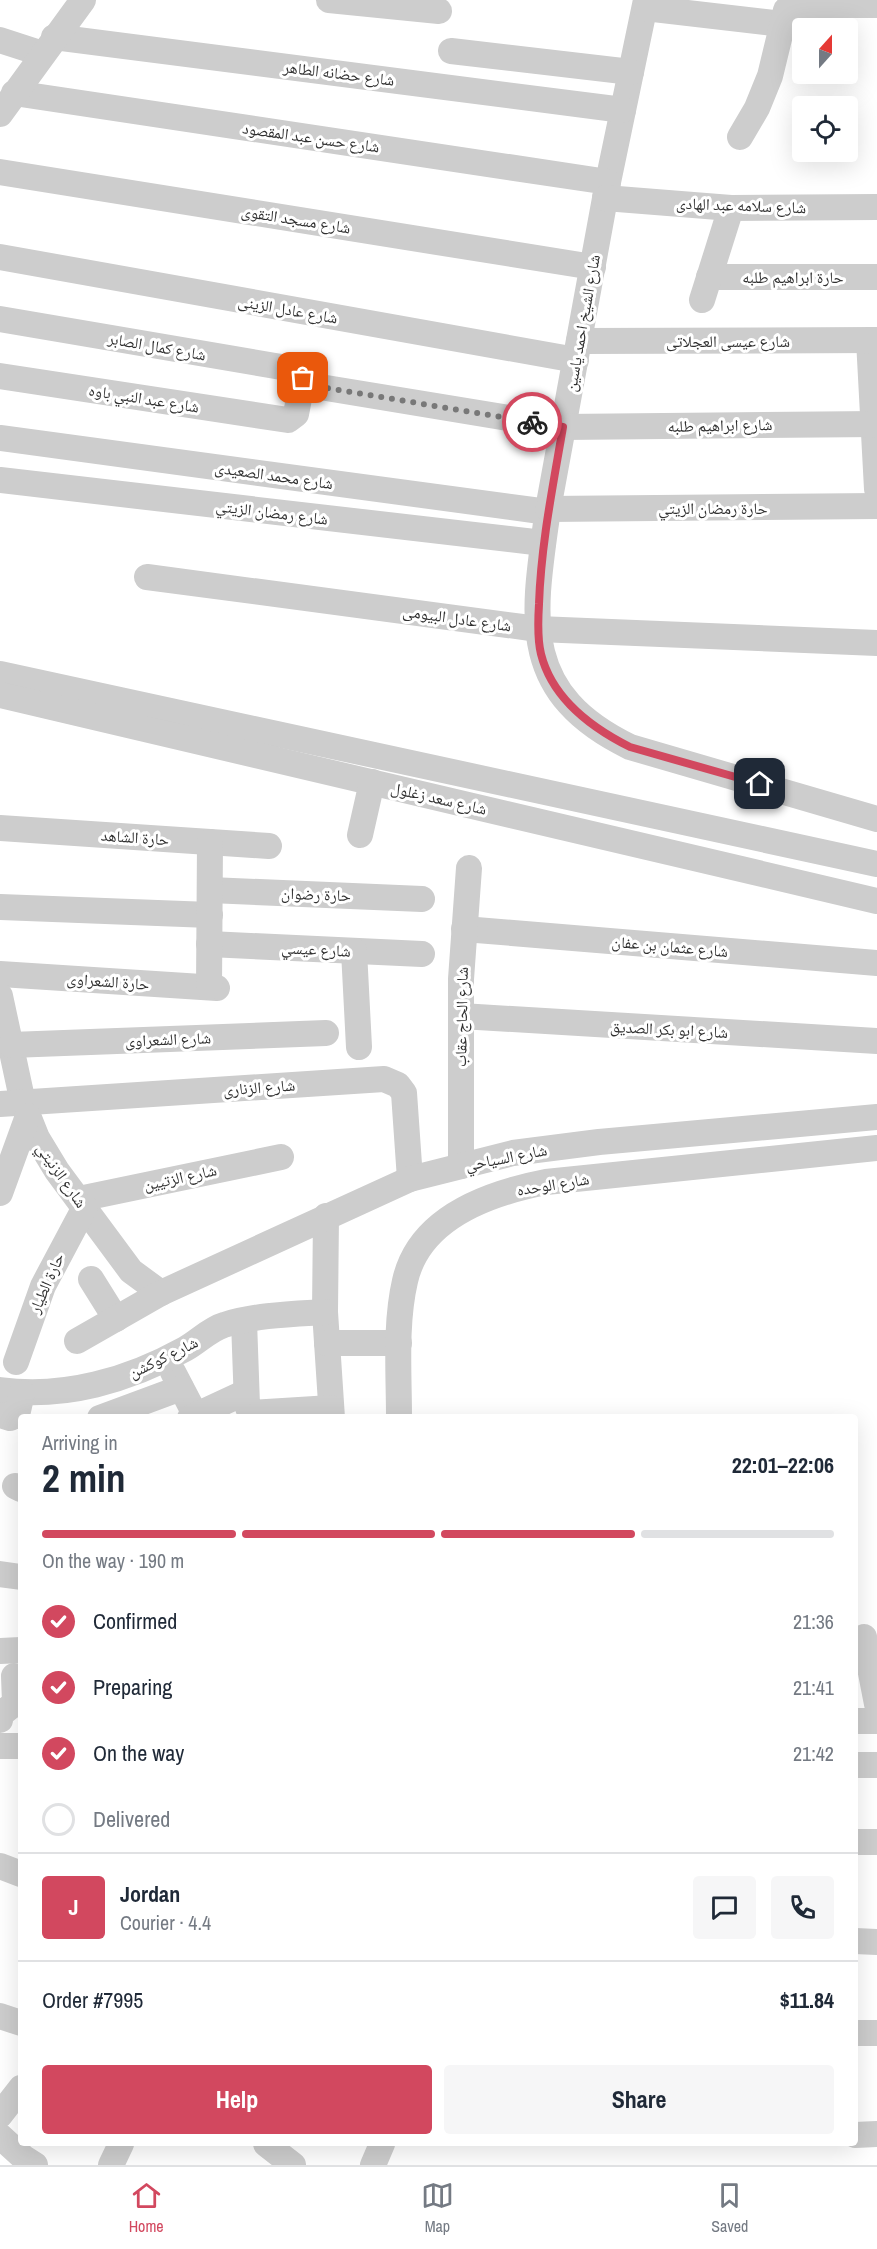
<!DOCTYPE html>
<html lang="en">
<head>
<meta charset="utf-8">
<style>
	:root { --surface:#fff; --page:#f6f6f7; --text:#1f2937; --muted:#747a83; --line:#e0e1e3; --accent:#d2485f }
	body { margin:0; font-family:"Archivo Narrow","Noto Naskh Arabic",sans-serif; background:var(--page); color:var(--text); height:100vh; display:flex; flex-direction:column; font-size:22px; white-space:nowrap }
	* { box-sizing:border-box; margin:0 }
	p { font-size:20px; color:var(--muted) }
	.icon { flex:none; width:33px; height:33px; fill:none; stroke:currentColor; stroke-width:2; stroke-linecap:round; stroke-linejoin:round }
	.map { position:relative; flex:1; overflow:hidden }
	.panel { position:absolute; left:18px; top:1414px; width:840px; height:732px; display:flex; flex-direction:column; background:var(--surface); border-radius:6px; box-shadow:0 6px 24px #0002 }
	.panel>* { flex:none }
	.needle { width:39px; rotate:21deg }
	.buttons { position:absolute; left:792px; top:18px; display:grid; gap:12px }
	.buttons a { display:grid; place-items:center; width:66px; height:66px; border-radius:6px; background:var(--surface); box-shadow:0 6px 24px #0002; font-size:30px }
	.pin { position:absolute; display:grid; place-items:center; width:51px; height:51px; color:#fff; margin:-26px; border-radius:12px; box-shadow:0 3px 9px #0006 }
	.courier { position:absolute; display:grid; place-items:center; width:60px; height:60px; margin:-30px; border:4px solid #d2485f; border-radius:50%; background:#fff; color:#222; box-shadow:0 2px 8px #0007 }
	.summary em { font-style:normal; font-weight:700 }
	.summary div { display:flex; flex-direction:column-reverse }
	.summary { display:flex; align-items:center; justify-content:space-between; height:102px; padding:0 24px }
	h1 { font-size:39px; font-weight:700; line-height:45px }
	.bar { display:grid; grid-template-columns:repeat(4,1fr); gap:9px 6px; align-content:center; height:72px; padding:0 24px }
	.bar i { height:8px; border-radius:4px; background:var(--line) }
	.bar .on { background:var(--accent) }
	.bar p { grid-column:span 4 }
	.line { display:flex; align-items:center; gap:15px; padding:0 24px; border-top:2px solid var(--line) }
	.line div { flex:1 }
	.round { display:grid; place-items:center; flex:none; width:63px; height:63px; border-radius:6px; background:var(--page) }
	ol { padding:0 24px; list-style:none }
	li { display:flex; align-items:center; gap:18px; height:66px }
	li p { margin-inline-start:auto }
	li .icon { padding:6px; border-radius:50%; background:var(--accent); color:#fff; stroke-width:4 }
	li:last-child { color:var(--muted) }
	li i { width:33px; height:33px; border:3px solid var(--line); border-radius:50% }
	.action { display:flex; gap:12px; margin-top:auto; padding:12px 24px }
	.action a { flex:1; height:69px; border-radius:6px; background:var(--accent); color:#fff; font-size:24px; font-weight:700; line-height:69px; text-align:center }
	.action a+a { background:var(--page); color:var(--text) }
	.dock { display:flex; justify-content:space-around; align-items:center; height:84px; border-top:2px solid var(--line); background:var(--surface); font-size:16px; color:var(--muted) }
	.dock a { display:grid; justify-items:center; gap:3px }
	.dock .on { color:var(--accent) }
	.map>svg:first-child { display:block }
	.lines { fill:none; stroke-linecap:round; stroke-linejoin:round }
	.minor { stroke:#cdcdcd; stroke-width:26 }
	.done { stroke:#787878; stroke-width:6; stroke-dasharray:0 10.8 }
	.route { stroke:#d2485f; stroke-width:8 }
	.labels { text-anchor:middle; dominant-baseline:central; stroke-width:6; stroke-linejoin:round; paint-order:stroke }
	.street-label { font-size:16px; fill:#303030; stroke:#fff }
</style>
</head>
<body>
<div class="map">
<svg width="877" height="2165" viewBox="0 0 877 2165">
	<rect width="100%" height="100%" fill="#fff"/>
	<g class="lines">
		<g class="minor">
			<path d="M329,0L439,11"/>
			<path d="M646,0L608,182L548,509C533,616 517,692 630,747L877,819"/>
			<path d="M645,8L782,24"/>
			<path d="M54,37L623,110"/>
			<path d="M0,40L43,54"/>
			<path d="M451,51L631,72"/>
			<path d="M14,93L608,182"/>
			<path d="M0,114L83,0"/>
			<path d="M740,137L757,108L770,76L786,10L797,5H877"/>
			<path d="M0,172L593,267"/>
			<path d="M605,198L731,208L877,207"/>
			<path d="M0,257L576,360"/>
			<path d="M709,277H877"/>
			<path d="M702,300L731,208"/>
			<path d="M0,319L299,370L303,378L296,414L288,420L0,376"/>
			<path d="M869,340L877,489"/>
			<path d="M579,341L877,340"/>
			<path d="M302,384L563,427L877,424"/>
			<path d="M0,438L548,512"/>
			<path d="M0,480L543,543"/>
			<path d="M548,509L877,506"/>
			<path d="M147,577L538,629L877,643"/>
			<path d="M0,674L877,864"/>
			<path d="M0,695L877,901"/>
			<path d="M0,828L269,846"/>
			<path d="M360,835L372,782"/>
			<path d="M210,890L422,899"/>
			<path d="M0,907L210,915"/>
			<path d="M464,929L877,963"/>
			<path d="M209,944L422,954"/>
			<path d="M354,951L359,1047"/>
			<path d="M0,974L217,988"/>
			<path d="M209,987L210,842"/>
			<path d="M0,996L23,1103L37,1138L57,1171L131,1271L161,1293"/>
			<path d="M461,1016L877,1041"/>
			<path d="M11,1045L326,1033"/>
			<path d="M0,1104L384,1079L398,1085L404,1093L410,1179"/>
			<path d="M461,1166V979L469,868"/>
			<path d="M0,1193L28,1116"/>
			<path d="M79,1199L281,1157"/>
			<path d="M326,1216L325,1312L332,1418"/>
			<path d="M91,1279L116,1319"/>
			<path d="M244,1321L247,1405L250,1413L331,1408"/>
			<path d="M77,1341L161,1293L410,1179L513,1153L599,1142L877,1117"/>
			<path d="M327,1343H399"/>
			<path d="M16,1362L43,1286L85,1207"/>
			<path d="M173,1372L197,1418"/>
			<path d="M0,1390C64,1399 129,1380 185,1349C198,1342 210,1329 224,1325C255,1315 293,1314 325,1312"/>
			<path d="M0,1415L10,1418L17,1415L22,1393"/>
			<path d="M100,1418L181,1388"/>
			<path d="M190,1418L246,1392"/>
			<path d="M399,1418C399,1373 395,1324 405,1281C419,1218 489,1193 546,1182L877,1148"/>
			<path d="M15,1486L21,1489"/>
			<path d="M0,1574L21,1577"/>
			<path d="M864,1637L877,1704"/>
			<path d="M0,1651L21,1650"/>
			<path d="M0,1720L1,1714L15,1703L14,1676"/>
			<path d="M855,1721H877"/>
			<path d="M0,1746H21"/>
			<path d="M855,1765H877"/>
			<path d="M855,1842H877"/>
			<path d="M0,1866L21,1874"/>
			<path d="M855,1941L877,1942"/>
			<path d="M0,2016L21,2023"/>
			<path d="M855,2033H877"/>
			<path d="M0,2115L21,2088"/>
			<path d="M855,2135L877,2134"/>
			<path d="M0,2136L24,2158L35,2165"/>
			<path d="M266,2144L293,2165"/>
			<path d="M111,2165L121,2144"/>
			<path d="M373,2165L382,2144"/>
		</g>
	</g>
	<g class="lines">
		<path class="done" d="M303,378L302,384L532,422"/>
		<path class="route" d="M532,422L563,427C553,486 541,544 539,604C538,620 537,638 541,654C552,698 592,728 630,747L760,784"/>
	</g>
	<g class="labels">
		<g class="street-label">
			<text transform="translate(339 73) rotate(7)">شارع حضانه الطاهر</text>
			<text transform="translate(311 137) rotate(8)">شارع حسن عبد المقصود</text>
			<text transform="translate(741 205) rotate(2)">شارع سلامه عبد الهادى</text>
			<text transform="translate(296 219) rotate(9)">شارع مسجد التقوى</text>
			<text x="793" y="277">حارة ابراهيم طلبه</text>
			<text transform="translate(288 309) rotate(10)">شارع عادل الزينى</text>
			<text transform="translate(582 323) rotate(-80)">شارع الشيخ احمد ياسين</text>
			<text x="728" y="341">شارع عيسى العجلاتى</text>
			<text transform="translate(157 346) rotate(10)">شارع كمال الصابر</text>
			<text transform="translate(144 398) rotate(9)">شارع عبد النبي باوه</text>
			<text transform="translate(720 425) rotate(-1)">شارع ابراهيم طلبه</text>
			<text transform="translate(274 475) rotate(8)">شارع محمد الصعيدى</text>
			<text x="713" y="508">حارة رمضان الزيتي</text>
			<text transform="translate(272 512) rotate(7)">شارع رمضان الزيتي</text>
			<text transform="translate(457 618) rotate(8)">شارع عادل البيومى</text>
			<text transform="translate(439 798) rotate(13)">شارع سعد زغلول</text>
			<text transform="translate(135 837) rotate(4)">حارة الشاهد</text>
			<text transform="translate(316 894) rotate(2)">حارة رضوان</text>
			<text transform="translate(670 946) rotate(5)">شارع عثمان بن عفان</text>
			<text transform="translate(316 949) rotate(3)">شارع عيسي</text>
			<text transform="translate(108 981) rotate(4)">حارة الشعراوى</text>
			<text transform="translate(461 1017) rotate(-89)">شارع الحاج عقاب</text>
			<text transform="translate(669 1029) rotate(3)">شارع ابو بكر الصديق</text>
			<text transform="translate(168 1039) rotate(-2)">شارع الشعراوى</text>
			<text transform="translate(259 1087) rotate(-4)">شارع الزنارى</text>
			<text transform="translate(506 1157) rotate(-11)">شارع السياحي</text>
			<text transform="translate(62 1175) rotate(55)">شارع الزنيتي</text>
			<text transform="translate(180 1177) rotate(-12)">شارع الزتيين</text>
			<text transform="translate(553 1184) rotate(-9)">شارع الوحده</text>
			<text transform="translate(46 1283) rotate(-66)">حارة الطيار</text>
			<text transform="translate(163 1357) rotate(-26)">شارع كوكشن</text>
		</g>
	</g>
</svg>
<div class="buttons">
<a><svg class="needle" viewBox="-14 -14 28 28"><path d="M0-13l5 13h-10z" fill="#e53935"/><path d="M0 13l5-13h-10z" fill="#747a83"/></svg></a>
<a><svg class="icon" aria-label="locate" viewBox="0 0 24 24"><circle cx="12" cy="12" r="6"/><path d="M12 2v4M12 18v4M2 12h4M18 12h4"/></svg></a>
</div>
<div class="pin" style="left:303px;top:378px;background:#ea580c"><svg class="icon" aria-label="bag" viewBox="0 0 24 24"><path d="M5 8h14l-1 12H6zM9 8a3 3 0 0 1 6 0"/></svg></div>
<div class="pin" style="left:760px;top:784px;background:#1f2937"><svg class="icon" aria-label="home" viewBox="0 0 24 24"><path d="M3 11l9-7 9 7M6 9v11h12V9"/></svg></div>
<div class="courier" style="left:532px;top:422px"><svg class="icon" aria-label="bike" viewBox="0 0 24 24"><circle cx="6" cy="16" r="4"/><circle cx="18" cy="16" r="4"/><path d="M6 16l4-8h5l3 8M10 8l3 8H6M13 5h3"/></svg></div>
<section class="panel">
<div class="summary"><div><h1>2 min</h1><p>Arriving in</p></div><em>22:01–22:06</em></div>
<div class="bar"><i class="on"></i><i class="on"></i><i class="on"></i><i></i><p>On the way · 190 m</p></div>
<ol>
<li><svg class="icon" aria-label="check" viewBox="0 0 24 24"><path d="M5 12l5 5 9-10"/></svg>Confirmed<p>21:36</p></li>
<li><svg class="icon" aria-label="check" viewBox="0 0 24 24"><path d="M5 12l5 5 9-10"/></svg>Preparing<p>21:41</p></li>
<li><svg class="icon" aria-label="check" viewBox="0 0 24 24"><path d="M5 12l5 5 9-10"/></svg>On the way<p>21:42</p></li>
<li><i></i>Delivered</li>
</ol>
<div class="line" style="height:108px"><b class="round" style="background:var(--accent);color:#fff">J</b><div><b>Jordan</b><p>Courier · 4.4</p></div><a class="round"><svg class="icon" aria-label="chat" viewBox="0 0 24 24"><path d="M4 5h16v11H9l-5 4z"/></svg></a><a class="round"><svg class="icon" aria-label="phone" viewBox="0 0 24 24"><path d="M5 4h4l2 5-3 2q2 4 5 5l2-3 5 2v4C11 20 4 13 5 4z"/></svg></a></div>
<div class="line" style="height:78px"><div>Order #7995</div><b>$11.84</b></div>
<div class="action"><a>Help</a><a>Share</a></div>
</section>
</div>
<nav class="dock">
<a class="on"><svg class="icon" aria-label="home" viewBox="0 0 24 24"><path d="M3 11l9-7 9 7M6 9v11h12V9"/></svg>Home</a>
<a><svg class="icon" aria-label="map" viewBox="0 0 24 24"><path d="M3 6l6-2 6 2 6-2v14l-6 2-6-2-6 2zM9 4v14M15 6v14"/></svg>Map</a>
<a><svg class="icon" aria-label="saved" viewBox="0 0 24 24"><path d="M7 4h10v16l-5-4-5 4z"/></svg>Saved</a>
</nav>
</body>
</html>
